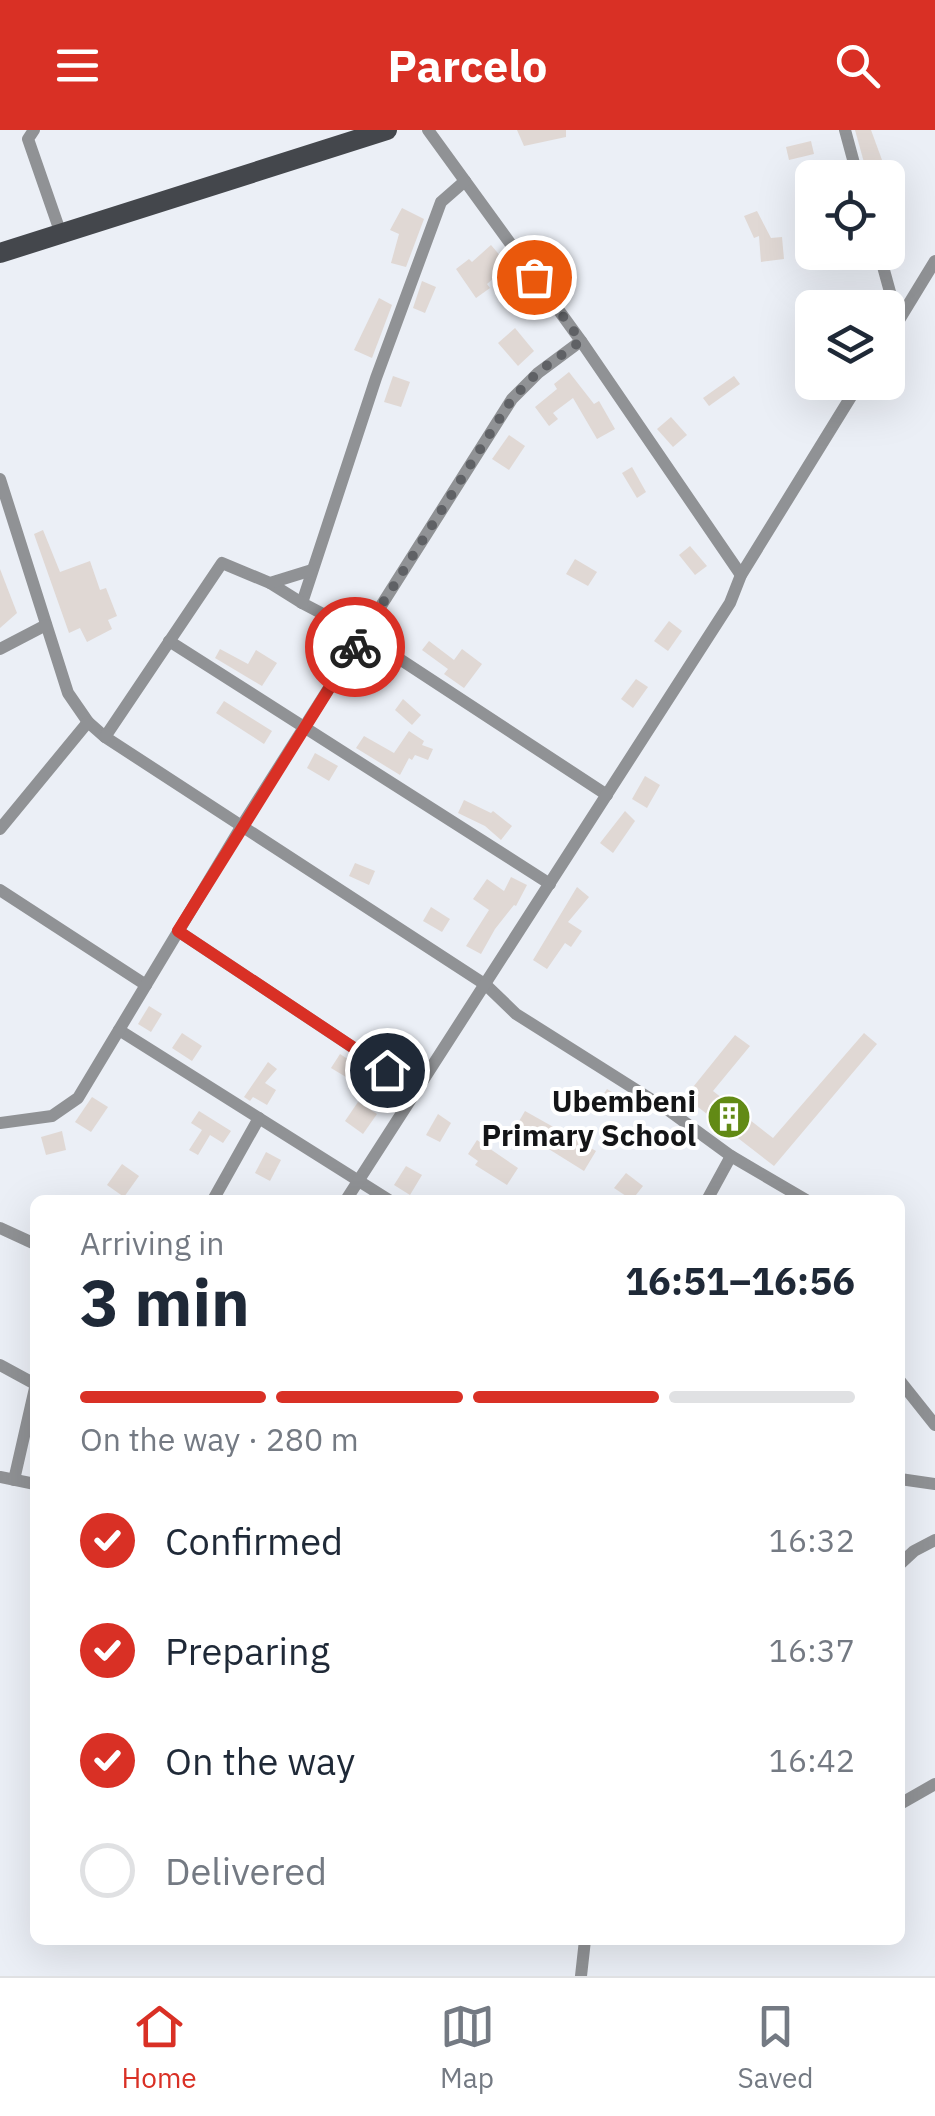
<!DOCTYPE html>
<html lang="en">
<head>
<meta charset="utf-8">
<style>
	:root { --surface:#fff; --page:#f6f6f7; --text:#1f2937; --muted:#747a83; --line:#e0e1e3; --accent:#d93025 }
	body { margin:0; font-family:"IBM Plex Sans",sans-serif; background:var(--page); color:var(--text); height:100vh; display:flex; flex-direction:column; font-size:38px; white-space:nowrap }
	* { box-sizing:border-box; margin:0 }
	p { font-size:32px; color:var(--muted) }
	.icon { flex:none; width:55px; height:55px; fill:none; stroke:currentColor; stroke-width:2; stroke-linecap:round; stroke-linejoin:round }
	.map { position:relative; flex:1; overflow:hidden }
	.details { position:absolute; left:30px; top:1065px; width:875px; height:750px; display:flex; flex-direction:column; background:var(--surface); border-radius:15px; box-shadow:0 10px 40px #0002 }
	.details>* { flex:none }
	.buttons { position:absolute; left:795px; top:30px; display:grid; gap:20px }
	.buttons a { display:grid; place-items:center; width:110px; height:110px; border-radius:15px; background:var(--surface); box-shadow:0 10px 40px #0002; font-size:50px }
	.pin { position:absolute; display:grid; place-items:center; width:85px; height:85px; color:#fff; margin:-42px; border:5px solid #fff; border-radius:50%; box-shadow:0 2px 10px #0007 }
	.courier { position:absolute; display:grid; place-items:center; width:100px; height:100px; margin:-50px; border:8px solid #d93025; border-radius:50%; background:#fff; color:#222; box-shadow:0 2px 12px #0007 }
	.overview em { font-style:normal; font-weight:700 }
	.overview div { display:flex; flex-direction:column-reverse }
	.overview { display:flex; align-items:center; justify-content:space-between; height:170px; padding:0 50px }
	h1 { font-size:65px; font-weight:700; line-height:75px }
	.bar { display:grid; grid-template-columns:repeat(4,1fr); gap:15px 10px; align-content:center; height:120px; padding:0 50px }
	.bar i { height:12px; border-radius:8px; background:var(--line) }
	.bar .on { background:var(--accent) }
	.bar p { grid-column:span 4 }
	ol { padding:0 50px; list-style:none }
	li { display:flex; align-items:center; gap:30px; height:110px }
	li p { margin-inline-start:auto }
	li .icon { padding:10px; border-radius:50%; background:var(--accent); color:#fff; stroke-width:4 }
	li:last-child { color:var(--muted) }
	li i { width:55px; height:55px; border:5px solid var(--line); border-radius:50% }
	header { display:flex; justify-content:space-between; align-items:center; height:130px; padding:0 50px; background:var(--accent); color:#fff; font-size:45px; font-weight:700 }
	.tab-bar { display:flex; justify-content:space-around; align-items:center; height:140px; border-top:2px solid var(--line); background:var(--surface); font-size:28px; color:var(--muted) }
	.tab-bar a { display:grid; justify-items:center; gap:5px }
	.tab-bar .on { color:var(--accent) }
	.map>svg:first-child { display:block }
	.building { fill:#e0d8d4 }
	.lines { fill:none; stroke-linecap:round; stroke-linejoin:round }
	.minor { stroke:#909295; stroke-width:12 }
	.primary { stroke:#44474c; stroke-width:20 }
	.done { stroke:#5f6165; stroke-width:10; stroke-dasharray:0 18 }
	.route { stroke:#d93025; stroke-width:12 }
	.labels { text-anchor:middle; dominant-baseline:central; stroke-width:8; stroke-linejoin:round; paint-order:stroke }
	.poi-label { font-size:30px; font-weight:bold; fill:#141517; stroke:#fff; text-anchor:end }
</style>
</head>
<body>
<header><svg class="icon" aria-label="menu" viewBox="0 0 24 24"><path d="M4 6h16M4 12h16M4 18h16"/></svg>Parcelo<svg class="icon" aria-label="search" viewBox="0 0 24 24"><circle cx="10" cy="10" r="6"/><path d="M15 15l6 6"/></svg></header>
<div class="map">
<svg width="935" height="1846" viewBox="0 0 935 1846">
	<rect width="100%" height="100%" fill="#ebeff6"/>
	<g class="building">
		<path d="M517,0H566V7L524,16Z"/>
		<path d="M855,0H871L882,30L865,36Z"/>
		<path d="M811,11L814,24L789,30L786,17Z"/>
		<path d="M402,78L424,89L406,137L391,133L399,104L390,100Z"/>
		<path d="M757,81L771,108L782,107L784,129L761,132L759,106L754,108L744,86Z"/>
		<path d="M491,115L508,135L487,154L490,158L476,168L456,139L469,129L472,132Z"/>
		<path d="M422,151L436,157L425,183L413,178Z"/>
		<path d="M379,168L392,175L372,228L354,220Z"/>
		<path d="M515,198L534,221L518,236L498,213Z"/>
		<path d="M569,242L594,274L599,271L615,299L597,309L573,268L553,283L558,289L549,296L535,277L557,259L554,254Z"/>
		<path d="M393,246L410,252L401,277L384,272Z"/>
		<path d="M734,246L740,254L709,276L703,268Z"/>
		<path d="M671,287L687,305L673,317L657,299Z"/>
		<path d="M509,305L525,316L509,340L492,329Z"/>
		<path d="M632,337L646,362L637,368L622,343Z"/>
		<path d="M43,400L60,442L90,431L100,460L106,458L117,486L108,490L112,499L87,512L80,498L69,503L34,404Z"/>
		<path d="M690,416L707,436L695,445L679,425Z"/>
		<path d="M575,429L597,442L588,456L566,444Z"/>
		<path d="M0,439L17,483L0,498Z"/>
		<path d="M669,491L682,501L668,521L654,511Z"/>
		<path d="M429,511L454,530L462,519L482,534L464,558L444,544L448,539L422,520Z"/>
		<path d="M220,519L248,534L256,520L277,533L262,556L215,528Z"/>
		<path d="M636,549L648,557L633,578L621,569Z"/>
		<path d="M403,569L421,585L412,595L395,580Z"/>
		<path d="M224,571L272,601L264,614L216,583Z"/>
		<path d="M409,601L424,611L422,615L433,619L428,630L415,625L412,630L409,628L400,645L356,618L364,606L394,623Z"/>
		<path d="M315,623L338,636L329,651L307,638Z"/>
		<path d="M645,646L660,655L647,678L632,669Z"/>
		<path d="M464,670L491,683L493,681L512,696L501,710L485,696L458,683Z"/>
		<path d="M625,681L635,691L613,723L600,713Z"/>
		<path d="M355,733L375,741L369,755L349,746Z"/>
		<path d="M511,747L527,755L516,776L514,775L495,799L481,824L466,816L489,780L473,769L487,749L504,761Z"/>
		<path d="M577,757L589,767L568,792L582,801L571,817L565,813L547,839L533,830Z"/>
		<path d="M431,777L450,789L442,802L423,791Z"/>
		<path d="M149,876L162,884L151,902L138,894Z"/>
		<path d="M182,903L202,916L192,931L172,918Z"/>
		<path d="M864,903L877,914L774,1036L685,967L735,905L750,916L713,961L773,1008Z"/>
		<path d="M340,924L360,937L351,950L331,938Z"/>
		<path d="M268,932L277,939L265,953L276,960L267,975L253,967L250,971L244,967Z"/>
		<path d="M607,959L627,971L620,984L599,971Z"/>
		<path d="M92,967L108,977L91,1002L75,992Z"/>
		<path d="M358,972L377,984L363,1004L345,991Z"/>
		<path d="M199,981L231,1001L223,1013L210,1005L198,1025L189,1020L202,1000L191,993Z"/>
		<path d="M525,981L596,1021L584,1041L515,998Z"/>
		<path d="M438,984L451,993L440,1012L426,1005Z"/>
		<path d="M62,1001L66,1020L46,1025L41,1007Z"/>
		<path d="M477,1010L518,1038L507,1055L475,1035L478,1031L468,1024Z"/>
		<path d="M266,1022L281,1030L270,1051L255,1043Z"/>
		<path d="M122,1034L139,1046L124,1067L107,1055Z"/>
		<path d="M406,1036L422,1045L410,1065L394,1055Z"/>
		<path d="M626,1043L643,1056L632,1070L614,1058Z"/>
	</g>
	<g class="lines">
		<g class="minor">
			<path d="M34,0L28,9L61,104"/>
			<path d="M428,0L581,211L741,445"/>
			<path d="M845,0L858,48"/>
			<path d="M465,51L441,72L376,248L302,473L363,505L607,665"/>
			<path d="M879,122L898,191"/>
			<path d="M888,208L935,131"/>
			<path d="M0,349L68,563L88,592L105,607L486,855L516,884L668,980L731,1026L806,1070"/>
			<path d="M270,453L302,473"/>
			<path d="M169,511L550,754"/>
			<path d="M0,519L46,495"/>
			<path d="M105,607L222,433L270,453L312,440"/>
			<path d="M0,699L88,592"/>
			<path d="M0,760L146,855"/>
			<path d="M178,801L417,960"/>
			<path d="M119,900L389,1070"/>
			<path d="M0,993L52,986L78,968L241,697L512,269L538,243L581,211"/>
			<path d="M213,1070L259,988"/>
			<path d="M346,1070L730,473L741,445L860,252"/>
			<path d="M707,1070L731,1026"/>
			<path d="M0,1098L35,1114"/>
			<path d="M0,1235L35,1254"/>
			<path d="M900,1251L935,1295"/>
			<path d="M0,1347L35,1354"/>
			<path d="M900,1349L935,1354"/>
			<path d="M14,1350L35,1258"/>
			<path d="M900,1434L914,1421L935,1410"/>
			<path d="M900,1674L935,1654"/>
			<path d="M581,1846L585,1810"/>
		</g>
		<path class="primary" d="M0,123L387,0"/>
	</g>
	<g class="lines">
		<path class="done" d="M355,517L512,269L538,242L581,211L534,147"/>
		<path class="route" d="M355,517L178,801L387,940"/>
	</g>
	<defs>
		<symbol id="building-disc" viewBox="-11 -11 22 22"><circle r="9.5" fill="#628a15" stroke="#fff"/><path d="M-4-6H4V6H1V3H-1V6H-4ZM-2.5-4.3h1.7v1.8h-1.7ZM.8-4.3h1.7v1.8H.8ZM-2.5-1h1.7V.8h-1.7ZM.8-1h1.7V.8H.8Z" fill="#fff"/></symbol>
	</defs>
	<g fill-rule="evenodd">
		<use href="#building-disc" x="704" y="962" width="50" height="50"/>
	</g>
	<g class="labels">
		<g class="poi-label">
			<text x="696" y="970">Ubembeni<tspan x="696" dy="34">Primary School</tspan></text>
		</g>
	</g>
</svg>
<div class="buttons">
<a><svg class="icon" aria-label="locate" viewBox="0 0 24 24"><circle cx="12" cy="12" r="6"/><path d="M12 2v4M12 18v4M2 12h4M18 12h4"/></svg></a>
<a><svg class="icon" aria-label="layers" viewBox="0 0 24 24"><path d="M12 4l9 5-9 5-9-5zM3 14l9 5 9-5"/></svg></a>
</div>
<div class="pin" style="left:534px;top:147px;background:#ea580c"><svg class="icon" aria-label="bag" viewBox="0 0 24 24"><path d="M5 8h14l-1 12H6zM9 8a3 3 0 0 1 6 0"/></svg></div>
<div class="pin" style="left:387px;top:940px;background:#1f2937"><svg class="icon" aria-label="home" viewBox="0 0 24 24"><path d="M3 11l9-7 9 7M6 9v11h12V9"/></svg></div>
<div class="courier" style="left:355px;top:517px"><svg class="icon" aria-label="bike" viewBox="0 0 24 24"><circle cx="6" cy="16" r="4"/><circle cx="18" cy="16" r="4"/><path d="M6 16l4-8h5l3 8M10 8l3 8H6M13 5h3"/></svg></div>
<section class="details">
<div class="overview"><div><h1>3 min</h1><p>Arriving in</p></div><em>16:51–16:56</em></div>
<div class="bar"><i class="on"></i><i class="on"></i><i class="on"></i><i></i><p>On the way · 280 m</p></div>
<ol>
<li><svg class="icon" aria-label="check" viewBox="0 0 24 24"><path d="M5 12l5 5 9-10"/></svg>Confirmed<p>16:32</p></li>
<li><svg class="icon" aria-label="check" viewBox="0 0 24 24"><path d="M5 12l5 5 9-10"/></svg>Preparing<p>16:37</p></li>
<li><svg class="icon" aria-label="check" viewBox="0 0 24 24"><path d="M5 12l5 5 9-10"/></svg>On the way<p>16:42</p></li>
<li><i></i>Delivered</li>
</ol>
</section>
</div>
<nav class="tab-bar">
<a class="on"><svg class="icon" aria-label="home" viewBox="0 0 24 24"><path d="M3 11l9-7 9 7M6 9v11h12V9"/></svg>Home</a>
<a><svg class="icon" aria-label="map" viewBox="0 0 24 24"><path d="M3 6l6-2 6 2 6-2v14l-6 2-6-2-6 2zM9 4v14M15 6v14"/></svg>Map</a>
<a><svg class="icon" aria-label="saved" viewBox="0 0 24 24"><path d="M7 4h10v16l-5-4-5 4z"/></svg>Saved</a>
</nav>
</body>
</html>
